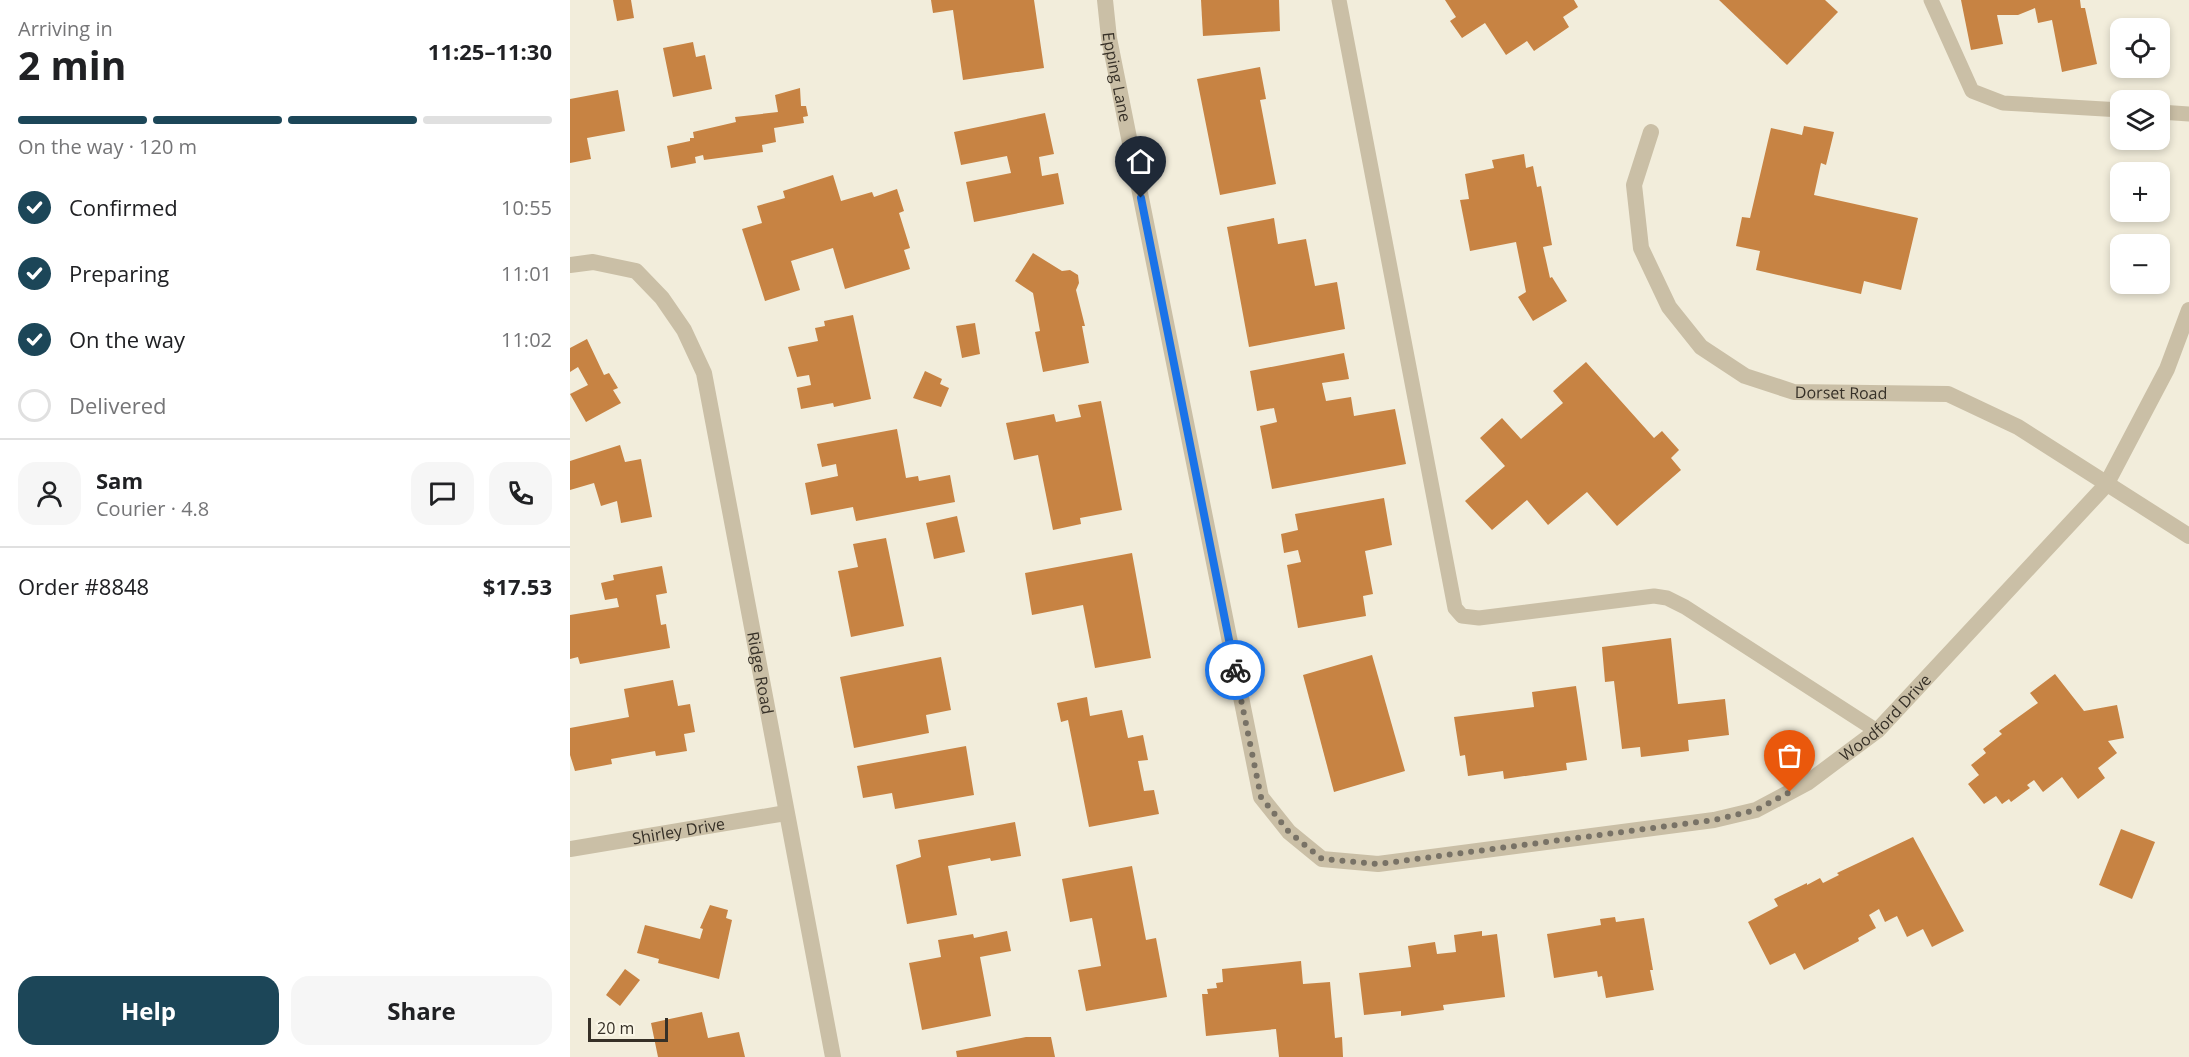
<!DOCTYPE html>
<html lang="en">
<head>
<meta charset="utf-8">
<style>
	:root { --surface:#fff; --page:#f6f6f6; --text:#202124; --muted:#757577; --line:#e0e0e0; --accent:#1c4658 }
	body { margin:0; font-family:"Open Sans",sans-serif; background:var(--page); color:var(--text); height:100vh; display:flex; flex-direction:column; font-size:22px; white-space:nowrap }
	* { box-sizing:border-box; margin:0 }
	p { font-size:20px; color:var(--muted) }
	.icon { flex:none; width:33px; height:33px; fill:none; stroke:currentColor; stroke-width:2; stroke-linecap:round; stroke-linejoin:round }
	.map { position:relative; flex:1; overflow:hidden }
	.panel { display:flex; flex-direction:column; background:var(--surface); width:570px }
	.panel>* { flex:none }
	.controls { position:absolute; left:1540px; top:18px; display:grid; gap:12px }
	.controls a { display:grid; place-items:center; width:60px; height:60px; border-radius:12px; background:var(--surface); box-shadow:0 3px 9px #0003; font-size:30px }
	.scale { position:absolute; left:18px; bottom:15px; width:80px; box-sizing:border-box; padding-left:6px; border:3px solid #363027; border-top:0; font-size:16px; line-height:21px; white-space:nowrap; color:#363027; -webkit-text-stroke:4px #faf6e7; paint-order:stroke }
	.pin { position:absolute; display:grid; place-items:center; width:51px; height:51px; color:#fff; margin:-62px -26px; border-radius:50% 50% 50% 0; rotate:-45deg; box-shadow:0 0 6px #0007 }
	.pin .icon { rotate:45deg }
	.courier { position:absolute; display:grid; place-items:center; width:60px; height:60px; margin:-30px; border:4px solid #1a73e8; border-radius:50%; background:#fff; color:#222; box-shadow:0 2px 8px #0007 }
	.overview em { font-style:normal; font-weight:700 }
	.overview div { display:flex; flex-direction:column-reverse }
	.overview { display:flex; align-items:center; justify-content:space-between; height:102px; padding:0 18px }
	h1 { font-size:39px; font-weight:700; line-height:45px }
	.bar { display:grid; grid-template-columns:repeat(4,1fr); gap:9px 6px; align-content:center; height:72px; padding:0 18px }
	.bar i { height:8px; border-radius:4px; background:var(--line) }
	.bar .selected { background:var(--accent) }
	.bar p { grid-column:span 4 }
	.line { display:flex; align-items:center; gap:15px; padding:0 18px; border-top:2px solid var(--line) }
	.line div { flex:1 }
	.round { display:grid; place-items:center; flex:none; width:63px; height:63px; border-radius:18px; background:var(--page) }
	ol { padding:0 18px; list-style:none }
	li { display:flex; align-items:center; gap:18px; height:66px }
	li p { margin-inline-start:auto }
	li .icon { padding:6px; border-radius:50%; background:var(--accent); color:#fff; stroke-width:4 }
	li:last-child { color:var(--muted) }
	li i { width:33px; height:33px; border:3px solid var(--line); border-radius:50% }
	.action { display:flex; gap:12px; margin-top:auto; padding:12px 18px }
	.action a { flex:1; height:69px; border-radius:18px; background:var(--accent); color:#fff; font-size:24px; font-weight:700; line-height:69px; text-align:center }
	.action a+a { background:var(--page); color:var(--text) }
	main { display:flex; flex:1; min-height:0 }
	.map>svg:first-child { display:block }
	.building { fill:#c78343 }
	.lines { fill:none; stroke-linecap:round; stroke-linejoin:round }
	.service { stroke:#cabfa6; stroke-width:15 }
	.minor { stroke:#cabfa6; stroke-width:16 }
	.done { stroke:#787266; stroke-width:6; stroke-dasharray:0 10.8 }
	.route { stroke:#1a73e8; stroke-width:8 }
	.labels { text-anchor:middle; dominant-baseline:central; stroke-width:5; stroke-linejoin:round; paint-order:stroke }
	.street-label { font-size:16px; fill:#363027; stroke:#faf6e7 }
</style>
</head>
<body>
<main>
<section class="panel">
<div class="overview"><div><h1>2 min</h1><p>Arriving in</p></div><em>11:25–11:30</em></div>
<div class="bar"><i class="selected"></i><i class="selected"></i><i class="selected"></i><i></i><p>On the way · 120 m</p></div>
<ol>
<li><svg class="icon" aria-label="check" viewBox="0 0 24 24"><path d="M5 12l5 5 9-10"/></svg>Confirmed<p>10:55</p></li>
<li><svg class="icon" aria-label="check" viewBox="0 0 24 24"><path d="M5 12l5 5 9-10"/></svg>Preparing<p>11:01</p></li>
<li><svg class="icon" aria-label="check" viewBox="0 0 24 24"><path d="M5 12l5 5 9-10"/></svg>On the way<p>11:02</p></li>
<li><i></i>Delivered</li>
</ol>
<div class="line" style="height:108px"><a class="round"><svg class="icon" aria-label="person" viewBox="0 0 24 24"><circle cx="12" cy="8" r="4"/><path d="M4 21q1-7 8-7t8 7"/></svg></a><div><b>Sam</b><p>Courier · 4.8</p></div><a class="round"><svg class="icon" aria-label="chat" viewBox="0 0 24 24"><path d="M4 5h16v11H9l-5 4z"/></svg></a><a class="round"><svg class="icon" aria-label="phone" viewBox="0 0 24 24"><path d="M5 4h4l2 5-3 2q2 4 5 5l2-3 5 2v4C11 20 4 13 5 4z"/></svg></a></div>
<div class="line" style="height:78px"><div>Order #8848</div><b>$17.53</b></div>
<div class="action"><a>Help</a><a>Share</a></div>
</section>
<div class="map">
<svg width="1619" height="1057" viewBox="0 0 1619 1057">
	<rect width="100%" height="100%" fill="#f2eddb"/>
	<g class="building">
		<path d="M43,0H61L64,18L47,21Z"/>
		<path d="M361,0H464L474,68L393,80L383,10L363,13Z"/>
		<path d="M631,0H709L710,31L633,36Z"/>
		<path d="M875,0H1004L1008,7L993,17L999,27L964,51L957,41L936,55L915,23L892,38L880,21L886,17Z"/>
		<path d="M1149,0H1255L1268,12L1217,65Z"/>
		<path d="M1391,0H1510L1511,8H1515L1527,64L1492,72L1482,20L1468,23L1465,8L1448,15H1427L1433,44L1401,50Z"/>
		<path d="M123,42L126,57L135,55L142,89L103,97L93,48Z"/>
		<path d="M690,67L696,99L690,100L706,184L650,195L627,79Z"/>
		<path d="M230,88L231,106H236L238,116L233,117L234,123L204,128L206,142L192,145L193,152L134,160L133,155L125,157L126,163L101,168L97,146L120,141V138H124L123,132L166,122L165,117L208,112L205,95Z"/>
		<path d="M48,90L55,131L17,138L21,159L0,163V99Z"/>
		<path d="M475,113L484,154L469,157L472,176L488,173L494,204L404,222L396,182L441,173L437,156L391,165L384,132Z"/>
		<path d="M1234,126L1264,132L1256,165L1251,163L1244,195L1348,218L1331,290L1294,281L1291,294L1186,270L1190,251L1166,246L1172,217L1180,218L1201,128L1232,135Z"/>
		<path d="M954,154L956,168L963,166L967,187L971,186L982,245L973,247L980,278L982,277L997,301L963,321L948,297L956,292L946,242L900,251L890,200L899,199L895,174L924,168L922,160Z"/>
		<path d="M263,175L271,201L302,192L304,197L327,189L334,211L329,213L340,248L334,250L340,269L275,289L263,248L221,261L230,290L195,301L172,229L192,223L187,206L215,198L213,191Z"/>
		<path d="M704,218L708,244L736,239L745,286L767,282L775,329L679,347L657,227Z"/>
		<path d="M463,253L492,271L500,270L508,275L509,283L506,290L515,326H512L519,363L473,372L465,332L470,331L463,293L445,281Z"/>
		<path d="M283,315L301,399L264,407L263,403L231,409L227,388L241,385L239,375L227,377L218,347L248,341L245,328L255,326L254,321Z"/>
		<path d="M405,323L410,354L392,358L386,326Z"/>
		<path d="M17,339L34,375L39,373L48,388L43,390L51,403L16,422L0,394L18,385L8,367L0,372V348Z"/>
		<path d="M774,353L779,379L752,383L756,401L781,397L784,416L825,409L836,464L702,489L690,426L707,422L704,408L687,411L680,371Z"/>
		<path d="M1016,362L1084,438L1092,431L1109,450L1101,458L1111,470L1047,526L1017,492L978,525L957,500L922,530L895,501L935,466L910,438L932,418L951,439L993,403L983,391Z"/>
		<path d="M355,371L372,379L370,384L379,388L371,407L343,398Z"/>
		<path d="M531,401L552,510L510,518L511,524L483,530L468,455L444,460L436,423L484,414L486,422L511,417L508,405Z"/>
		<path d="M327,429L336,478L348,476L349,481L380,475L385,502L286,521L283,507L241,515L235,483L268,476L266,464L252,467L247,444Z"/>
		<path d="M50,445L55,462L71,459L82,517L51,523L47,501L31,506L24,483L0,490V461Z"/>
		<path d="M814,498L822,545L795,551L803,594L793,596L796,616L728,628L717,565L731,562L728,550L714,553L711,534L728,530L725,514Z"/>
		<path d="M387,516L395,552L364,559L356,523Z"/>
		<path d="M316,538L334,626L281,637L268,571L288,567L283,544Z"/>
		<path d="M562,553L581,658L525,668L513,605L462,615L455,573Z"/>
		<path d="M92,566L97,593L86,595L91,625L96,624L100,648L10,664L8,657L0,659V615L49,607L47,598L35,600L31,583L44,580L43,575Z"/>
		<path d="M1101,638L1108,704L1155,699L1159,735L1118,740L1119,751L1071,757L1070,747L1052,749L1044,681L1035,682L1032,647Z"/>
		<path d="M802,655L835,771L764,792L733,675Z"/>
		<path d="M371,657L381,710L356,715L359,733L284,748L270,677Z"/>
		<path d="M1485,674L1514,711L1547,705L1554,738L1538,741L1547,753L1528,768L1535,778L1508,799L1492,777L1473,792L1464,780L1457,785L1460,788L1441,802L1439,799L1432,804L1426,796L1414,804L1398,784L1409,775L1401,765L1416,753L1413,749L1432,734L1429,731L1468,703L1460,693Z"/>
		<path d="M103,680L108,706L120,704L125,732L114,734L117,751L86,756L85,751L41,759L42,764L5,771L0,755V728L59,717L54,689Z"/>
		<path d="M1006,686L1017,760L996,763L997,770L934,779L933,771L898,776L895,755L890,756L884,717L964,707L962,692Z"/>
		<path d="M517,697L520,716L552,710L558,738L573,735L578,760L568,761L574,791L584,790L589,814L519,827L498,720L491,722L487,703Z"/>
		<path d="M396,746L404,795L325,809L322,793L293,798L287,766Z"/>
		<path d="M445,822L451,856L421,861L420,858L378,866L387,915L337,924L326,865L351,857L348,840Z"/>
		<path d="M1551,829L1585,842L1562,899L1529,885Z"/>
		<path d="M1343,837L1394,931L1362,947L1353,929L1337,937L1327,916L1315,922L1309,909L1299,915L1306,928L1288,938L1289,941L1234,970L1225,953L1200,965L1178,922L1208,906L1204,899L1237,883V885L1250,878L1253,883L1269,875L1267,873Z"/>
		<path d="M562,866L576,940L586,938L597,997L516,1011L508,970L531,966L522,918L500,922L492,879Z"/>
		<path d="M140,905L158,910L156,918L162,920L149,979L88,963L89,959L67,953L75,925L130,939L133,929L130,928Z"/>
		<path d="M1045,917L1046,922L1074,918L1083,970H1080L1084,990L1036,998L1032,976L1028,977L1027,971L984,978L977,934L1031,925L1030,919Z"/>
		<path d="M437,931L441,951L410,957L421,1016L352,1030L339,963L371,957L368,940L403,934L404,938Z"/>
		<path d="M912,931V936L927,934L935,997L873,1005L874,1010L831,1016V1011L794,1015L789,973L841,967L838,946L865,942L867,954L886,952L884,935Z"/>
		<path d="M731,961L733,984L760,982L765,1038L772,1037L773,1057H709L706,1029L636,1036L632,994H638L637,989L647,988L646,983L653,982L652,969Z"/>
		<path d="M55,969L70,980L50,1006L36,995Z"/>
		<path d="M132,1012L138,1038L169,1032L175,1057H88L81,1023Z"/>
		<path d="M456,1037H481L485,1057H387L386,1051Z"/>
	</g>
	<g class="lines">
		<g class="service">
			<path d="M769,0L885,608L892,616L909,618L1084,596L1097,598L1115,607L1307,731"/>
			<path d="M1361,0L1402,91L1433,103L1551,110"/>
			<path d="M1590,112L1619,114"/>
		</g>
		<g class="minor">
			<path id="s1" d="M535,0L539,38L691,797L719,832L752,859L808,864L1144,820L1186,810L1237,783L1308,730L1536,485L1597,369L1619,310"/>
			<path id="s2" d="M1081,132L1064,185L1071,248L1099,307L1131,347L1175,376L1224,392L1378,394L1448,427L1619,536"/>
			<path id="s3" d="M0,265L23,262L66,271L92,298L114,330L134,373L263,1057"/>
			<path id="s4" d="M0,849L216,813"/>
		</g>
	</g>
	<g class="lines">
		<path class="done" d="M665,670L691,797L719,832L752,859L808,864L1144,820L1186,810L1220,792"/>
		<path class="route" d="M571,198L665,670"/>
	</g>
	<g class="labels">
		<g class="street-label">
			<text stroke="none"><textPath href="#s1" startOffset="78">Epping Lane</textPath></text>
			<text stroke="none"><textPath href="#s2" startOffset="387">Dorset Road</textPath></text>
			<text stroke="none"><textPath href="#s3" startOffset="496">Ridge Road</textPath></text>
			<text stroke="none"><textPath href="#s1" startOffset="1498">Woodford Drive</textPath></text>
			<text stroke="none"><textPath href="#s4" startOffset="110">Shirley Drive</textPath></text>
		</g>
	</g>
</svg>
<div class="controls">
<a><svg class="icon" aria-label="locate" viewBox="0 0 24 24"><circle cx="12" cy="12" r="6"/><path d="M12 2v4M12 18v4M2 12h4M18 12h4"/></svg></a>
<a><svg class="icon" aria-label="layers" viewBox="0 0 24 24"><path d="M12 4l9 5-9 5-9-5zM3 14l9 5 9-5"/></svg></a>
<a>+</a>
<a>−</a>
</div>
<div class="scale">20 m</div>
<div class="pin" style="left:1220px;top:792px;background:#ea580c"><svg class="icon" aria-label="bag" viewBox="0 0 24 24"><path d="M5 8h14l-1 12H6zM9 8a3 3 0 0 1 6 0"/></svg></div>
<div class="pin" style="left:571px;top:198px;background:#1f2937"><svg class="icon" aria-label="home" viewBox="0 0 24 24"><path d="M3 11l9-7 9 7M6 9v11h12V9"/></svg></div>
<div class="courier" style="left:665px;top:670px"><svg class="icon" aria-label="bike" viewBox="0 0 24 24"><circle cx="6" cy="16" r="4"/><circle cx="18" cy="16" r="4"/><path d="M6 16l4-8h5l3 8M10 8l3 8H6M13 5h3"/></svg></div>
</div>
</main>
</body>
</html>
